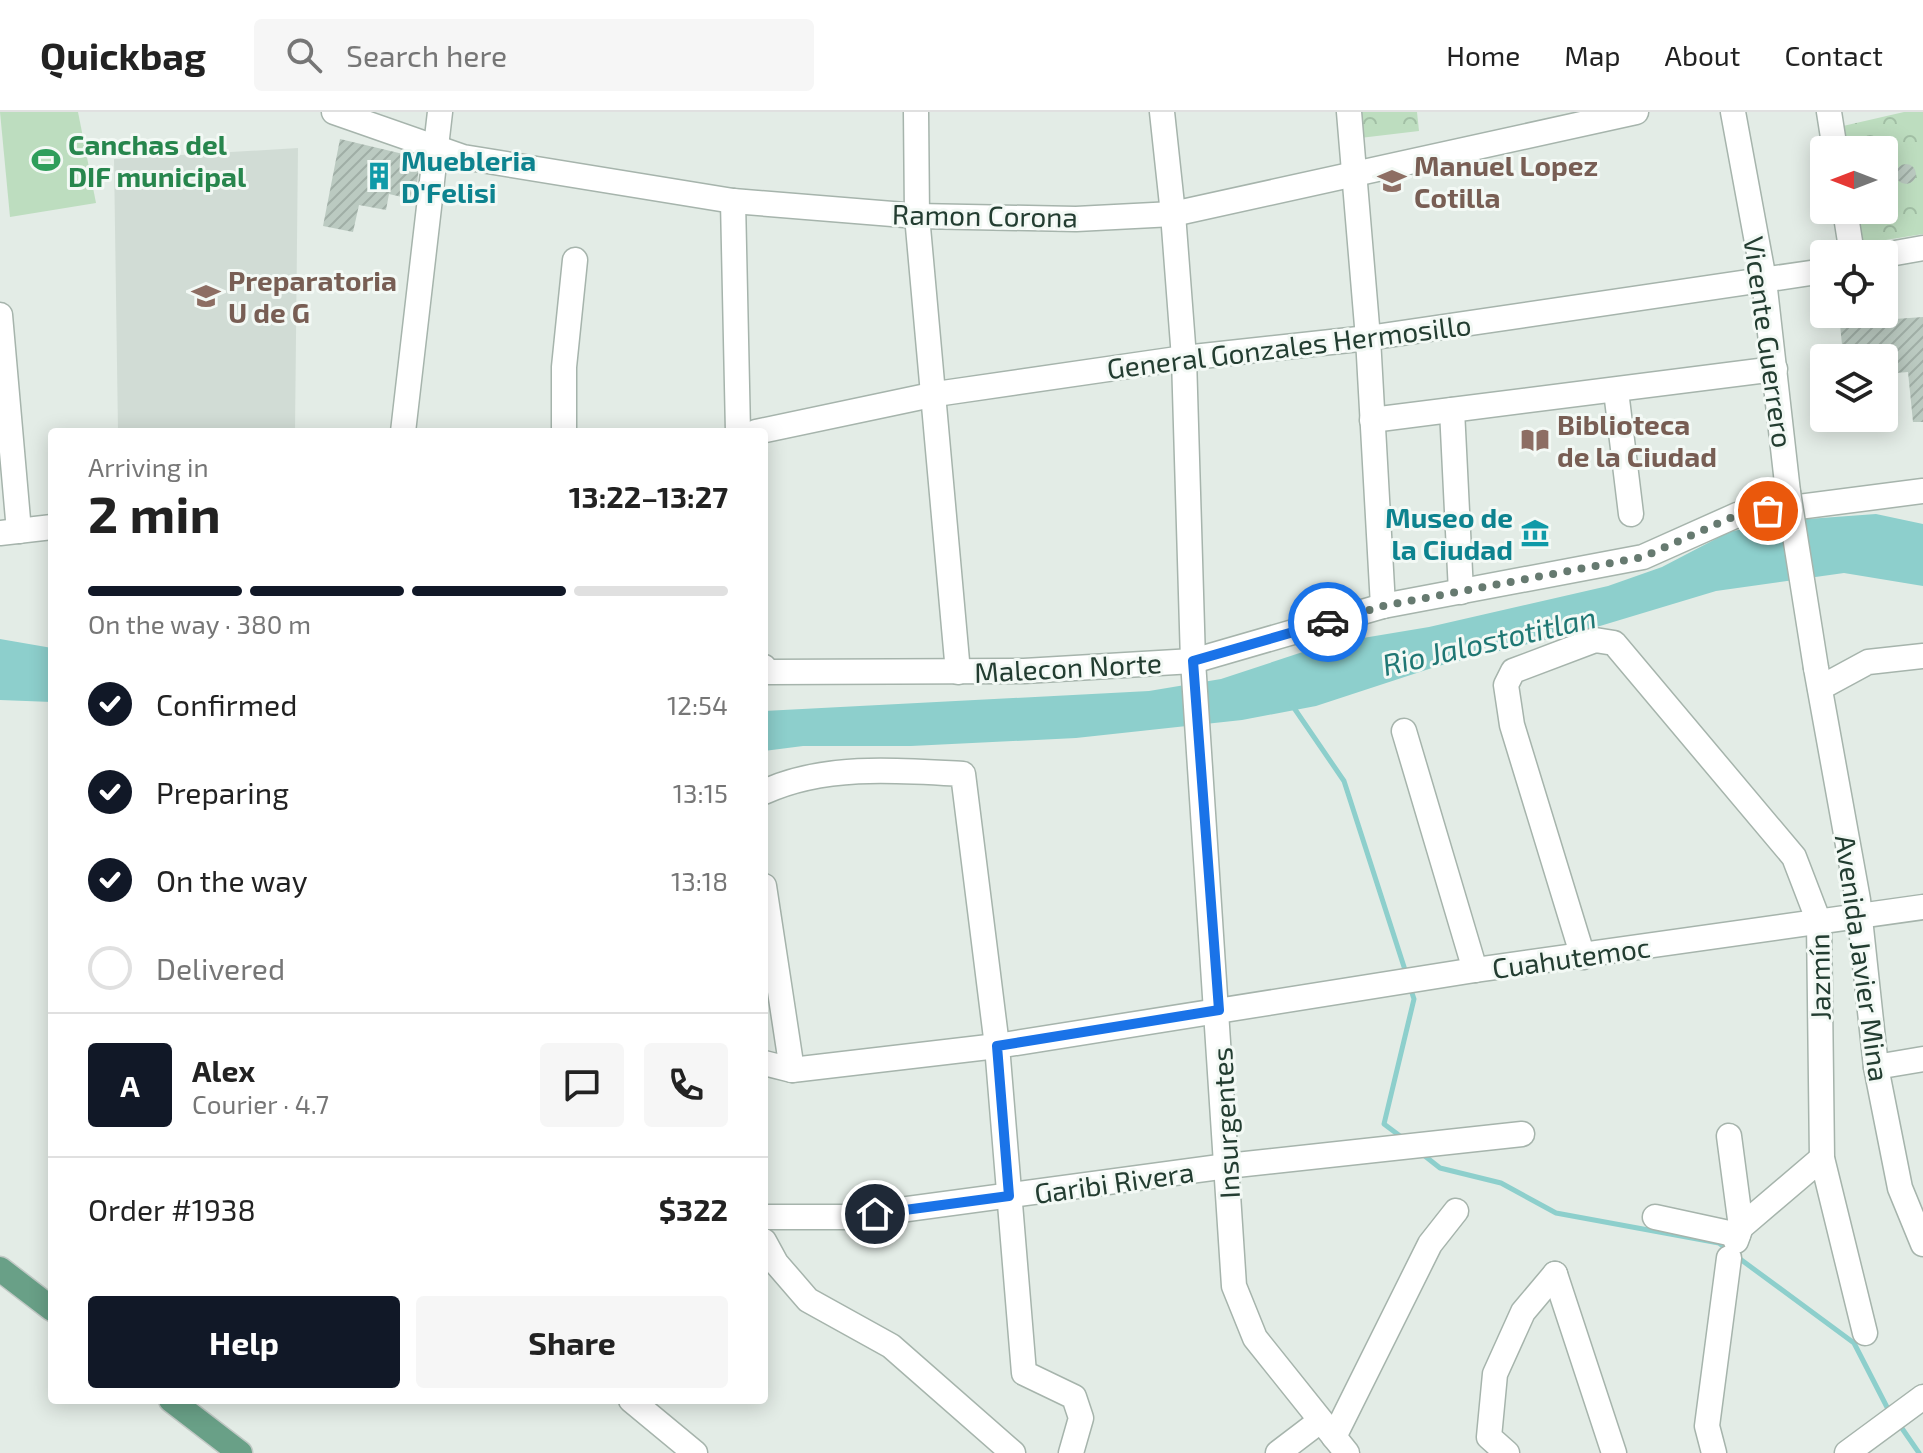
<!DOCTYPE html>
<html lang="en">
<head>
<meta charset="utf-8">
<style>
	:root { --surface:#fff; --page:#f6f6f6; --text:#222; --muted:#767676; --line:#e0e0e0; --accent:#111827 }
	body { margin:0; font-family:"Exo 2",sans-serif; background:var(--page); color:var(--text); height:100vh; display:flex; flex-direction:column; font-size:30px; white-space:nowrap }
	* { box-sizing:border-box; margin:0 }
	p { font-size:26px; color:var(--muted) }
	.icon { flex:none; width:44px; height:44px; fill:none; stroke:currentColor; stroke-width:2; stroke-linecap:round; stroke-linejoin:round }
	.map { position:relative; flex:1; overflow:hidden }
	.details { position:absolute; left:48px; top:316px; width:720px; height:976px; display:flex; flex-direction:column; background:var(--surface); border-radius:8px; box-shadow:0 4px 20px #0003 }
	.details>* { flex:none }
	.needle { width:52px; rotate:270deg }
	.buttons { position:absolute; left:1810px; top:24px; display:grid; gap:16px }
	.buttons a { display:grid; place-items:center; width:88px; height:88px; border-radius:8px; background:var(--surface); box-shadow:0 4px 20px #0003; font-size:40px }
	.pin { position:absolute; display:grid; place-items:center; width:68px; height:68px; color:#fff; margin:-34px; border:4px solid #fff; border-radius:50%; box-shadow:0 2px 8px #0007 }
	.courier { position:absolute; display:grid; place-items:center; width:80px; height:80px; margin:-40px; border:6px solid #1a73e8; border-radius:50%; background:#fff; color:#222; box-shadow:0 2px 10px #0007 }
	.summary em { font-style:normal; font-weight:700 }
	.summary div { display:flex; flex-direction:column-reverse }
	.summary { display:flex; align-items:center; justify-content:space-between; height:136px; padding:0 40px }
	h1 { font-size:52px; font-weight:700; line-height:60px }
	.bar { display:grid; grid-template-columns:repeat(4,1fr); gap:12px 8px; align-content:center; height:96px; padding:0 40px }
	.bar i { height:10px; border-radius:6px; background:var(--line) }
	.bar .on { background:var(--accent) }
	.bar p { grid-column:span 4 }
	.line { display:flex; align-items:center; gap:20px; padding:0 40px; border-top:2px solid var(--line) }
	.line div { flex:1 }
	.round { display:grid; place-items:center; flex:none; width:84px; height:84px; border-radius:8px; background:var(--page) }
	ol { padding:0 40px; list-style:none }
	li { display:flex; align-items:center; gap:24px; height:88px }
	li p { margin-inline-start:auto }
	li .icon { padding:8px; border-radius:50%; background:var(--accent); color:#fff; stroke-width:4 }
	li:last-child { color:var(--muted) }
	li i { width:44px; height:44px; border:4px solid var(--line); border-radius:50% }
	.button { display:flex; gap:16px; margin-top:auto; padding:16px 40px }
	.button a { flex:1; height:92px; border-radius:8px; background:var(--accent); color:#fff; font-size:32px; font-weight:700; line-height:92px; text-align:center }
	.button a+a { background:var(--page); color:var(--text) }
	header { display:flex; align-items:center; gap:48px; box-sizing:border-box; height:112px; padding:0 40px; background:var(--surface); border-bottom:2px solid var(--line) }
	header strong { font-size:38px }
	nav { display:flex; gap:44px; margin-inline-start:auto; font-size:28px }
	.search { width:560px; height:72px; background:var(--page); display:flex; align-items:center; gap:20px; box-sizing:border-box; padding:0 28px; border-radius:8px; color:var(--muted); font-size:30px }
	.map>svg:first-child { display:block }
	.built { fill:#d1dcd5 }
	.grass { fill:#bdddbf }
	.park { fill:url(#park-crowns) }
	.water { fill:#8dcfcc }
	.lines { fill:none; stroke-linecap:round; stroke-linejoin:round }
	.stream { stroke:#8dcfcc; stroke-width:5 }
	.building { fill:url(#building-hatch) }
	.minor-casing { stroke:#a6b4ac; stroke-width:27 }
	.major-casing { stroke:#c1c9c5; stroke-width:27 }
	.minor { stroke:#fff; stroke-width:24 }
	.major { stroke:#69a087; stroke-width:24 }
	.minor-bridge-casing { stroke:#a6b4ac; stroke-width:27; stroke-linecap:butt }
	.minor-bridge { stroke:#fff; stroke-width:24 }
	.done { stroke:#667a70; stroke-width:8; stroke-dasharray:0 14.4 }
	.route { stroke:#1a73e8; stroke-width:10 }
	.labels { text-anchor:middle; dominant-baseline:central; stroke-width:6; stroke-linejoin:round; paint-order:stroke }
	.leisure-label { font-size:28px; font-weight:bold; fill:#27864d; stroke:#f3f9f5; text-anchor:start }
	.culture-label { font-size:28px; font-weight:bold; fill:#0d838f; stroke:#f3f9f5; text-anchor:start }
	.education-label { font-size:28px; font-weight:bold; fill:#785e54; stroke:#f3f9f5; text-anchor:start }
	.street-label { font-size:28px; fill:#233d31; stroke:#f3f9f5 }
	.water-label { font-size:30px; font-style:italic; fill:#1f7774; stroke:#f3f9f5 }
</style>
</head>
<body>
<header>
<strong>Quickbag</strong>
<div class="search"><svg class="icon" aria-label="search" viewBox="0 0 24 24"><circle cx="10" cy="10" r="6"/><path d="M15 15l6 6"/></svg>Search here</div>
<nav><a>Home</a><a>Map</a><a>About</a><a>Contact</a></nav>
</header>
<div class="map">
<svg width="1923" height="1341" viewBox="0 0 1923 1341">
	<defs>
		<pattern id="park-crowns" width="20" height="18" patternUnits="userSpaceOnUse" patternTransform="scale(2)"><rect width="20" height="18" fill="#bdddbf"/><path d="M2 6a3 3 0 1 1 6 0M12 15a3 3 0 1 1 6 0" fill="none" stroke="#a2bfa5"/></pattern>
		<pattern id="building-hatch" width="6" height="6" patternUnits="userSpaceOnUse" patternTransform="scale(2)"><rect width="6" height="6" fill="#bbcac1"/><path d="M-1 1l2-2M0 6l6-6M5 7l2-2" fill="none" stroke="#a0aea6"/></pattern>
	</defs>
	<rect width="100%" height="100%" fill="#e3ece6"/>
	<path class="built" d="M298,36L295,320H118L114,47Z"/>
	<path class="grass" d="M0,0H78L96,91L10,105Z"/>
	<g class="park">
		<path d="M1357,0H1417L1419,19L1360,26Z"/>
		<path d="M1904,0H1923V122L1861,132L1856,98H1884V38H1847L1843,14Z"/>
	</g>
	<g class="water">
		<path d="M1876,402L1923,412V474L1844,461L1716,479L1590,517L1438,554L1316,594L1242,608L1076,626L911,634H803L764,639V599L1149,579L1221,567L1327,532L1429,515L1608,474L1662,455L1729,420L1780,409Z"/>
		<path d="M0,527L52,536V590L0,588Z"/>
	</g>
	<g class="lines">
		<g class="stream">
			<path d="M1292,593L1344,669L1406,861"/>
			<path d="M1404,1027L1384,1012L1414,887L1410,875"/>
			<path d="M1421,1041L1440,1056L1501,1071L1556,1101L1719,1131L1728,1138"/>
			<path d="M1736,1144L1854,1231L1890,1301"/>
			<path d="M1899,1312L1919,1341"/>
		</g>
	</g>
	<g class="building">
		<path d="M340,27L420,46L415,88L389,82L386,98L359,93L353,120L323,114Z"/>
		<circle cx="1906" cy="62" r="10"/>
		<path d="M1839,202H1895V207L1923,205V310H1913L1908,260L1884,262V246H1876V240L1843,243Z"/>
	</g>
	<g class="lines">
		<defs>
			<g id="minor">
				<path d="M334,0L463,45L733,89L917,104L1076,107L1173,102L1636,0"/>
				<path d="M916,0L917,104L958,560"/>
				<path d="M1162,0L1173,102L1184,246L1193,549L1234,1174L1255,1226L1347,1341"/>
				<path d="M1349,0L1368,226L1383,494"/>
				<path d="M1733,0L1764,168L1788,380"/>
				<path d="M1829,0L1835,38"/>
				<path d="M733,89L738,320"/>
				<path d="M1845,98L1852,142"/>
				<path d="M1884,143L1923,136"/>
				<path d="M0,203L19,419"/>
				<path d="M1616,279L1631,402"/>
				<path d="M1452,298L1461,480"/>
				<path d="M1372,308L1775,257"/>
				<path d="M403,320L440,0"/>
				<path d="M564,320V255L575,148"/>
				<path d="M756,320L936,282L1184,246L1368,226L1824,159"/>
				<path d="M0,421L52,415"/>
				<path d="M764,555L768,560L1024,559L1193,549L1383,494L1643,445L1737,403L1923,379"/>
				<path d="M1816,556L1858,788L1876,955L1900,1076L1923,1132"/>
				<path d="M1820,576L1868,550L1923,544"/>
				<path d="M1404,619L1475,858"/>
				<path d="M764,680C824,652 899,658 963,662L997,934L1024,1261L1074,1285L1081,1306L1071,1341"/>
				<path d="M764,774L792,958"/>
				<path d="M1583,845L1512,613L1506,573L1513,559L1595,528L1614,531L1794,745L1819,810L1822,1046L1865,1221"/>
				<path d="M764,951L792,958L997,934L1475,858L1923,795"/>
				<path d="M1876,955L1923,947"/>
				<path d="M1729,1024L1741,1115"/>
				<path d="M764,1105H848L1227,1054L1522,1022"/>
				<path d="M1655,1105L1738,1123"/>
				<path d="M764,1129L776,1151L808,1188L891,1234L1013,1341"/>
				<path d="M1736,1129L1741,1115L1822,1046"/>
				<path d="M1555,1162L1614,1341"/>
				<path d="M631,1288L695,1341"/>
				<path d="M1334,1325L1430,1132L1456,1099"/>
				<path d="M1278,1341L1320,1309"/>
				<path d="M1507,1341L1489,1325L1495,1262L1523,1200L1555,1162"/>
				<path d="M1714,1341L1707,1314L1729,1146"/>
				<path d="M1847,1341L1923,1285"/>
			</g>
			<g id="major">
				<path d="M0,1157L52,1197"/>
				<path d="M171,1288L240,1341"/>
			</g>
		</defs>
		<use href="#minor" class="minor-casing"/>
		<use href="#major" class="major-casing"/>
		<use href="#minor" class="minor"/>
		<use href="#major" class="major"/>
		<defs>
			<path id="minor-bridge" d="M1788,380L1816,556"/>
		</defs>
		<use href="#minor-bridge" class="minor-bridge-casing"/>
		<use href="#minor-bridge" class="minor-bridge"/>
	</g>
	<g class="lines">
		<path class="done" d="M1328,510L1383,494L1643,445L1737,403L1768,399"/>
		<path class="route" d="M875,1102L1009,1084L997,934L1219,898L1193,549L1328,510"/>
	</g>
	<defs>
		<symbol id="stadium-bare" viewBox="-9 -9 18 18"><path d="M0-5a6.5 5 0 1 0 0 10a6.5 5 0 1 0 0-10ZM-3.5-1.8h7v3.6h-7Z" fill="#2e9e5b" stroke="#f3f9f5" stroke-width="2.5" paint-order="stroke"/></symbol>
		<symbol id="building-bare" viewBox="-9 -9 18 18"><path d="M-4-6H4V6H1V3H-1V6H-4ZM-2.5-4.3h1.7v1.8h-1.7ZM.8-4.3h1.7v1.8H.8ZM-2.5-1h1.7V.8h-1.7ZM.8-1h1.7V.8H.8Z" fill="#0f9aa8" stroke="#f3f9f5" stroke-width="2.5" paint-order="stroke"/></symbol>
		<symbol id="school-bare" viewBox="-9 -9 18 18"><path d="M0-5L7-2L0 1L-7-2ZM-4 1L0 2.5L4 1V4Q0 6-4 4Z" fill="#8d6e63" stroke="#f3f9f5" stroke-width="2.5" paint-order="stroke"/></symbol>
		<symbol id="library-bare" viewBox="-9 -9 18 18"><path d="M-6-4Q-3-5.5-.7-3.5V5Q-3 3-6 4ZM6-4Q3-5.5 .7-3.5V5Q3 3 6 4Z" fill="#8d6e63" stroke="#f3f9f5" stroke-width="2.5" paint-order="stroke"/></symbol>
		<symbol id="museum-bare" viewBox="-9 -9 18 18"><path d="M0-6L6-3V-2H-6V-3ZM-5-1h2V3h-2ZM-1-1h2V3h-2ZM3-1h2V3H3ZM-6 4H6V6H-6Z" fill="#0f9aa8" stroke="#f3f9f5" stroke-width="2.5" paint-order="stroke"/></symbol>
	</defs>
	<g fill-rule="evenodd">
		<use href="#stadium-bare" x="26" y="28" width="40" height="40"/>
		<use href="#building-bare" x="359" y="44" width="40" height="40"/>
		<use href="#school-bare" x="1372" y="49" width="40" height="40"/>
		<use href="#school-bare" x="186" y="164" width="40" height="40"/>
		<use href="#library-bare" x="1515" y="308" width="40" height="40"/>
		<use href="#museum-bare" x="1515" y="401" width="40" height="40"/>
	</g>
	<g class="labels">
		<g class="leisure-label">
			<text x="68" y="32">Canchas del<tspan x="68" dy="32">DIF municipal</tspan></text>
		</g>
		<g class="culture-label">
			<text x="401" y="48">Muebleria<tspan x="401" dy="32">D'Felisi</tspan></text>
			<text x="1513" y="405" text-anchor="end">Museo de<tspan x="1513" dy="32">la Ciudad</tspan></text>
		</g>
		<g class="education-label">
			<text x="1414" y="53">Manuel Lopez<tspan x="1414" dy="32">Cotilla</tspan></text>
			<text x="228" y="168">Preparatoria<tspan x="228" dy="32">U de G</tspan></text>
			<text x="1557" y="312">Biblioteca<tspan x="1557" dy="32">de la Ciudad</tspan></text>
		</g>
		<g class="street-label">
			<text transform="translate(985 103) rotate(1)">Ramon Corona</text>
			<text transform="translate(1769 230) rotate(82)">Vicente Guerrero</text>
			<text transform="translate(1289 234) rotate(-7)">General Gonzales Hermosillo</text>
			<text transform="translate(1068 555) rotate(-3)">Malecon Norte</text>
			<text transform="translate(1571 845) rotate(-8)">Cuahutemoc</text>
			<text transform="translate(1863 846) rotate(82)">Avenida Javier Mina</text>
			<text transform="translate(1819 865) rotate(-91)">Jazmín</text>
			<text transform="translate(1225 1011) rotate(-93)">Insurgentes</text>
			<text transform="translate(1114 1070) rotate(-8)">Garibi Rivera</text>
		</g>
		<g class="water-label">
			<text transform="translate(1489 528) rotate(-13)">Rio Jalostotitlan</text>
		</g>
	</g>
</svg>
<div class="buttons">
<a><svg class="needle" viewBox="-14 -14 28 28"><path d="M0-13l5 13h-10z" fill="#e53935"/><path d="M0 13l5-13h-10z" fill="#767676"/></svg></a>
<a><svg class="icon" aria-label="locate" viewBox="0 0 24 24"><circle cx="12" cy="12" r="6"/><path d="M12 2v4M12 18v4M2 12h4M18 12h4"/></svg></a>
<a><svg class="icon" aria-label="layers" viewBox="0 0 24 24"><path d="M12 4l9 5-9 5-9-5zM3 14l9 5 9-5"/></svg></a>
</div>
<div class="pin" style="left:1768px;top:399px;background:#ea580c"><svg class="icon" aria-label="bag" viewBox="0 0 24 24"><path d="M5 8h14l-1 12H6zM9 8a3 3 0 0 1 6 0"/></svg></div>
<div class="pin" style="left:875px;top:1102px;background:#1f2937"><svg class="icon" aria-label="home" viewBox="0 0 24 24"><path d="M3 11l9-7 9 7M6 9v11h12V9"/></svg></div>
<div class="courier" style="left:1328px;top:510px"><svg class="icon" aria-label="car" viewBox="0 0 24 24"><path d="M5 17H2v-5l4-1 3-4h7l3 4 3 1v5h-3M9 17h6M6 11h13"/><circle cx="7" cy="17" r="2"/><circle cx="17" cy="17" r="2"/></svg></div>
<section class="details">
<div class="summary"><div><h1>2 min</h1><p>Arriving in</p></div><em>13:22–13:27</em></div>
<div class="bar"><i class="on"></i><i class="on"></i><i class="on"></i><i></i><p>On the way · 380 m</p></div>
<ol>
<li><svg class="icon" aria-label="check" viewBox="0 0 24 24"><path d="M5 12l5 5 9-10"/></svg>Confirmed<p>12:54</p></li>
<li><svg class="icon" aria-label="check" viewBox="0 0 24 24"><path d="M5 12l5 5 9-10"/></svg>Preparing<p>13:15</p></li>
<li><svg class="icon" aria-label="check" viewBox="0 0 24 24"><path d="M5 12l5 5 9-10"/></svg>On the way<p>13:18</p></li>
<li><i></i>Delivered</li>
</ol>
<div class="line" style="height:144px"><b class="round" style="background:var(--accent);color:#fff">A</b><div><b>Alex</b><p>Courier · 4.7</p></div><a class="round"><svg class="icon" aria-label="chat" viewBox="0 0 24 24"><path d="M4 5h16v11H9l-5 4z"/></svg></a><a class="round"><svg class="icon" aria-label="phone" viewBox="0 0 24 24"><path d="M5 4h4l2 5-3 2q2 4 5 5l2-3 5 2v4C11 20 4 13 5 4z"/></svg></a></div>
<div class="line" style="height:104px"><div>Order #1938</div><b>$322</b></div>
<div class="button"><a>Help</a><a>Share</a></div>
</section>
</div>
</body>
</html>
